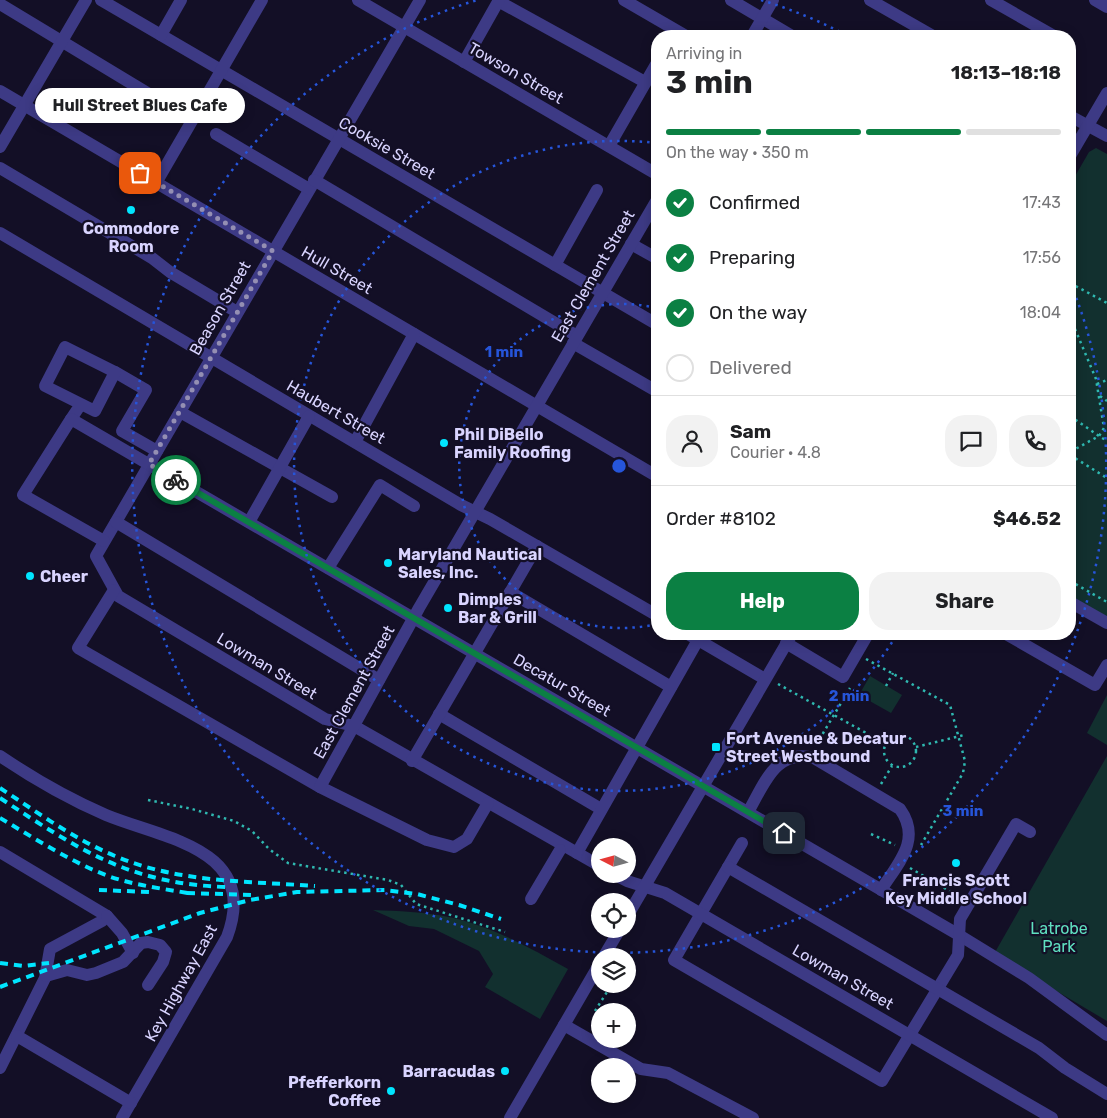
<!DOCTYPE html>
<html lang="en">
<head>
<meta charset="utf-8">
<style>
	:root { --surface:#fff; --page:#f2f2f2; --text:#202124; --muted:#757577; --line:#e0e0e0; --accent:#0b8043 }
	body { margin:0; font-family:Rubik,sans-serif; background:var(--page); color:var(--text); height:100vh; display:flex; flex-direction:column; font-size:19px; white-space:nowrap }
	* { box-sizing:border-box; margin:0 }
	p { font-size:16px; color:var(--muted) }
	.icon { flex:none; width:28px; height:28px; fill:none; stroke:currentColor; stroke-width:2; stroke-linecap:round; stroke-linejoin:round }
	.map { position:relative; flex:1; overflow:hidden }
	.details { position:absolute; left:651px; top:30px; width:425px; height:610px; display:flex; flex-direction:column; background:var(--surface); border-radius:20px; box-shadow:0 2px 12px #0003 }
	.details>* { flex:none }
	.needle { width:32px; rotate:276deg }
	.buttons { position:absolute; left:591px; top:838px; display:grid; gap:10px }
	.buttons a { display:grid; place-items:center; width:45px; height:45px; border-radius:50%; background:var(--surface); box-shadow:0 2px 12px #0003; font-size:25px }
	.pin { position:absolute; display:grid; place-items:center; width:42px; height:42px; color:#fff; margin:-21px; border-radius:10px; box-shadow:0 2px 8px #0006 }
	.courier { position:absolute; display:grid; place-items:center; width:50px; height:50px; margin:-25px; border:4px solid #0b8043; border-radius:50%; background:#fff; color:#222; box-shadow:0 1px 6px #0007 }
	.bubble { position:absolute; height:35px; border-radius:18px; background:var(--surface); box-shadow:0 2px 12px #0003; font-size:16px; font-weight:700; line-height:35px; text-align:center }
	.overview em { font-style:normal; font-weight:700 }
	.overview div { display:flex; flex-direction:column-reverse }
	.overview { display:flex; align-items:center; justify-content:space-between; height:85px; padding:0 15px }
	h1 { font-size:32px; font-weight:700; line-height:38px }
	.bar { display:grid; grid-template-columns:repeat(4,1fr); gap:8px 5px; align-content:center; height:60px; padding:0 15px }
	.bar i { height:6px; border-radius:4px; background:var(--line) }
	.bar .on { background:var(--accent) }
	.bar p { grid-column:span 4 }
	.line { display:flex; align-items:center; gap:12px; padding:0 15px; border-top:1px solid var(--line) }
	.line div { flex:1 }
	.round { display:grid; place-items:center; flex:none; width:52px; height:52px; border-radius:20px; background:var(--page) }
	ol { padding:0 15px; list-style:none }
	li { display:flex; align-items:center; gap:15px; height:55px }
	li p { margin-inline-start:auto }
	li .icon { padding:5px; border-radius:50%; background:var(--accent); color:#fff; stroke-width:4 }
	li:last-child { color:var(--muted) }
	li i { width:28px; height:28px; border:2px solid var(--line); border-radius:50% }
	.button { display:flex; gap:10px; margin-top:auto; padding:10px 15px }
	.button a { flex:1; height:58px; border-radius:20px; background:var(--accent); color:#fff; font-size:20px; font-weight:700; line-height:58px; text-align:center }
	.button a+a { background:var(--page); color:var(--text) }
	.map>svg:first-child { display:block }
	.green { fill:#12302f }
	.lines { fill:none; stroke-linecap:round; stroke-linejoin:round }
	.path { stroke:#2fb8b0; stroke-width:2.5; stroke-dasharray:2.5 4; stroke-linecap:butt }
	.minor { stroke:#3d3a85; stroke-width:12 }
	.rail { stroke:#00e5ff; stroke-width:4; stroke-dasharray:8 6; stroke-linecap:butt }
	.done { stroke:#948fb3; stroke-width:5; stroke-dasharray:0 9 }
	.route { stroke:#0b8043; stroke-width:6 }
	.ring { fill:none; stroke:#2655da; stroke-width:2.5; stroke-dasharray:2.5 5 }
	.poi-dot { fill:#00e5ff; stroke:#130f26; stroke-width:2 }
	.labels { text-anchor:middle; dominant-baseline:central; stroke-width:4.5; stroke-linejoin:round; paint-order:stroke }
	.street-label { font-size:16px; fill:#d9d4ff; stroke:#130f26 }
	.poi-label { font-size:16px; font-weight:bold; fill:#d9d4ff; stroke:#130f26; text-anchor:start }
	.park-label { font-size:16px; fill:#5fe0c0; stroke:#130f26 }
	.centre { fill:#2655da; stroke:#130f26; stroke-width:2.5 }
	.ring-label { font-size:15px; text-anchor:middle; font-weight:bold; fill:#2655da; stroke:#130f26; stroke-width:4.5; stroke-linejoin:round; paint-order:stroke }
</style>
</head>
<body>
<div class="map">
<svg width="1107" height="1118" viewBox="0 0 1107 1118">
	<rect width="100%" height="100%" fill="#130f26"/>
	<g class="green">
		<path d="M1096,148L1107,154V618L1070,597V185L1089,152Z"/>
		<path d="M870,676L902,695L891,713L859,695Z"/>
		<path d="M1107,695V745L1087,733Z"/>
		<path d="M1107,756V1021L994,954Z"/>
		<path d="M373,910C398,911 424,912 449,917C491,926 531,948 568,969L540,1019L485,987L493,974L479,951L434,929L409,926Z"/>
	</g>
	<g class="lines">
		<g class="path">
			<path d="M1070,283L1107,303"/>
			<path d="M1070,317L1096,379L1104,428L1099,436L1107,441"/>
			<path d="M1097,384L1107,380"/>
			<path d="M1100,396L1107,401"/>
			<path d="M1070,416L1099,436L1070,452"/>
			<path d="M1070,455L1107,478"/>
			<path d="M1070,581L1107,602"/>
			<path d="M888,634L894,636"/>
			<path d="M866,659L950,705L965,761L963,773L921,845"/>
			<path d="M778,684L886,744"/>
			<path d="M886,686L893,673"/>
			<circle cx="900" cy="751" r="16"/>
			<path d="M816,745L850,688"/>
			<path d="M916,747L964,735"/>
			<path d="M881,784L892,766"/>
			<path d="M148,800L192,809L234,821L252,831L269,849L288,863L388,880L401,885L416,904L505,932"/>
			<path d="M871,834L895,845"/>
			<path d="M910,868L960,897"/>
			<path d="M628,957V956"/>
			<path d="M595,1011L612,984"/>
		</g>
		<g class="minor">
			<path d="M101,0L658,325"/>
			<path d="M358,0L658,175"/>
			<path d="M420,0L96,556L118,596L325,719L354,726L600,866"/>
			<path d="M624,0L686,36"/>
			<path d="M731,0L792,36"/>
			<path d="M870,0L933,36"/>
			<path d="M991,0L1054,36"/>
			<path d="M1095,0L1107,7"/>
			<path d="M498,1L645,82"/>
			<path d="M0,4L192,120"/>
			<path d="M161,35L181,0"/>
			<path d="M752,36L773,0"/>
			<path d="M464,62L499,0"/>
			<path d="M0,91L658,477"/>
			<path d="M1070,116L1107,136"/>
			<path d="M216,134L309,189"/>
			<path d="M609,146L658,61"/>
			<path d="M0,147L86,0"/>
			<path d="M1070,156L1107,93"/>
			<path d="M0,168L152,258L170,272L237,312"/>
			<path d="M314,180L577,336"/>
			<path d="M156,183L262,0"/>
			<path d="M0,233L461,505L490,519L658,616"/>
			<path d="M631,244L658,259"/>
			<path d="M555,265L597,190"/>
			<path d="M573,343L658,392"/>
			<path d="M115,372L146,390L122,431L157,451"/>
			<path d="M180,412L332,497"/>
			<path d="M71,419L81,404L95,411L115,372L65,347L45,386L81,404"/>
			<path d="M355,442L414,334"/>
			<path d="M116,522L379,680"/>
			<path d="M249,522L309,416"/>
			<path d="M104,541L23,495L71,419L959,935L1029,978L1107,1035"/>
			<path d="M328,568L380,485L414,506"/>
			<path d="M114,590L78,648L320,787L427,840L454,847L467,839L488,803"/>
			<path d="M510,592L671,687"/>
			<path d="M1070,602L1107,623"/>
			<path d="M688,634L765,679"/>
			<path d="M1006,634L1095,685L1107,665"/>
			<path d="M786,643L843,677L868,634"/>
			<path d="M439,714L601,809"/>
			<path d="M0,756C34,779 69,799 106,815C164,839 260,848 227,937L122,1118"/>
			<path d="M412,761L537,546"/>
			<path d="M320,787L419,608L658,198"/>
			<path d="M748,812C764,785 775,748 814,758L900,809C922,840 898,863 881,890"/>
			<path d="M742,843L674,960L882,1081L958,955L960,919L1016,824L1030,832"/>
			<path d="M0,852L107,916L102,921L50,949L45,978L0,1068"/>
			<path d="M577,853L698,640"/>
			<path d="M728,867L1039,1048L1065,1068L1107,1094"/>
			<path d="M613,874L627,881L665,893L1052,1118"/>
			<path d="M531,899L560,850"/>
			<path d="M628,915L792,634"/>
			<path d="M107,916L122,933L133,953"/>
			<path d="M604,956L620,929"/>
			<path d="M46,976L67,970L87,975L96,973L123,962L141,943L148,942L160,945L166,952L163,962L148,985"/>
			<path d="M564,1025L641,1069L668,1073L753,1118"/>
			<path d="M17,1036L131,1103"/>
			<path d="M510,1118L600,963"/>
		</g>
		<g class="rail">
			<path d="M0,788C37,812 74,839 115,856C178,883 248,881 315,886"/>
			<path d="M0,798C78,849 129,884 226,887"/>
			<path d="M0,818C36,839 72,863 111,877C138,886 166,889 193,894"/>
			<path d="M99,890L149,892"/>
			<path d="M187,893L252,895"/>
			<path d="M0,963L23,966L49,963"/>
			<path d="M0,987L200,913L250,900L297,892L385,890L417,894L459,905L501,919"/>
		</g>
	</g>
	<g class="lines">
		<path class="done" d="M140,173L273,251L149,464L176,480"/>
		<path class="route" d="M176,480L784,833"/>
	</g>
	<g class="ring">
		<path d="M657 624A162 162 0 1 1 657 308"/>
		<path d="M896 636A325 325 0 1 1 656 143"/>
		<path d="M761 0A487 487 0 0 1 848 36M1071 284A487 487 0 1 1 477 0"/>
	</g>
	<g class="poi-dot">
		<circle cx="131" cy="210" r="5"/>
		<circle cx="444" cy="443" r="5"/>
		<circle cx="388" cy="563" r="5"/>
		<circle cx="30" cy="576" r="5"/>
		<circle cx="448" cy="608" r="5"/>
		<rect x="711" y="742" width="10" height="10" rx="2.5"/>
		<circle cx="956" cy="863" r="5"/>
		<circle cx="505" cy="1071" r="5"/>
		<circle cx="391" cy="1091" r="5"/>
	</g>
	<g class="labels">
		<g class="street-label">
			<text transform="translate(516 73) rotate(30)">Towson Street</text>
			<text transform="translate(387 148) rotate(30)">Cooksie Street</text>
			<text transform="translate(337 270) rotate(30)">Hull Street</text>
			<text transform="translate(593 276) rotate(-60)">East Clement Street</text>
			<text transform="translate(220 308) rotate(-60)">Beason Street</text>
			<text transform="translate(336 412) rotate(30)">Haubert Street</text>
			<text transform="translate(267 666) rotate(31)">Lowman Street</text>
			<text transform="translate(562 685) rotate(30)">Decatur Street</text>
			<text transform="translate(354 692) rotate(-61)">East Clement Street</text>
			<text transform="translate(843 977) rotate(30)">Lowman Street</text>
			<text transform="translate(181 983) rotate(-61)">Key Highway East</text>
		</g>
		<g class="poi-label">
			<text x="131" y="228" text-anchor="middle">Commodore<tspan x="131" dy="18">Room</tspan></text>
			<text x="454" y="434">Phil DiBello<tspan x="454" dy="18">Family Roofing</tspan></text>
			<text x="398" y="554">Maryland Nautical<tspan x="398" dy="18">Sales, Inc.</tspan></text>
			<text x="40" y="576">Cheer</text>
			<text x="458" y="599">Dimples<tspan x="458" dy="18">Bar &amp; Grill</tspan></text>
			<text x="726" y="738">Fort Avenue &amp; Decatur<tspan x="726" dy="18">Street Westbound</tspan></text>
			<text x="956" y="880" text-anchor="middle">Francis Scott<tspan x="956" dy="18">Key Middle School</tspan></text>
			<text x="495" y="1071" text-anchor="end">Barracudas</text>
			<text x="381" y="1082" text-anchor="end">Pfefferkorn<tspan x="381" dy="18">Coffee</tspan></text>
		</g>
		<g class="park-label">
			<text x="1059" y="928">Latrobe<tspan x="1059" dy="18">Park</tspan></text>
		</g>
	</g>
	<circle cx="619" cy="466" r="8" class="centre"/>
	<g class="ring-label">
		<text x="504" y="357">1 min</text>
		<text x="849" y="701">2 min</text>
		<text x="963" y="816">3 min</text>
	</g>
</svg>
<div class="buttons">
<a><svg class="needle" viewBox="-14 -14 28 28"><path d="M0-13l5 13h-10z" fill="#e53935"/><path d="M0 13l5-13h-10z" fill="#757577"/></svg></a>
<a><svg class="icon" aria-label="locate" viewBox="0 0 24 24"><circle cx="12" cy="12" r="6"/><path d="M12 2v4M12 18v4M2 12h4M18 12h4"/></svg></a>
<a><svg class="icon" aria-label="layers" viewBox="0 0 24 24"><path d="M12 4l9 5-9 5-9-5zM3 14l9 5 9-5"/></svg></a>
<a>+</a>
<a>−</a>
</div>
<div class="pin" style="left:140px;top:173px;background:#ea580c"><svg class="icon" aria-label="bag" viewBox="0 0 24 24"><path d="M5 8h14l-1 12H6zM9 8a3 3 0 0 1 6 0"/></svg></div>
<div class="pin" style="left:784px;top:833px;background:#1f2937"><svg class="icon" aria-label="home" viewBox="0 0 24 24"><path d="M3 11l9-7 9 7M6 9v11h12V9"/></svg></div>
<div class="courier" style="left:176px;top:480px"><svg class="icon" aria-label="bike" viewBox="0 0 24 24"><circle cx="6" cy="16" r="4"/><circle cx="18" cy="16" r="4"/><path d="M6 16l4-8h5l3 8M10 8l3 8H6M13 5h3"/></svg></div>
<div class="bubble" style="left:35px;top:88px;width:210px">Hull Street Blues Cafe</div>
<section class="details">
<div class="overview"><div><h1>3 min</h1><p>Arriving in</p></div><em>18:13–18:18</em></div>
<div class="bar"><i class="on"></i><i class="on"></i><i class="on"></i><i></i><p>On the way · 350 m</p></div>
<ol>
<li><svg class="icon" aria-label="check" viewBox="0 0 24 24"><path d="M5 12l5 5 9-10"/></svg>Confirmed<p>17:43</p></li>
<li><svg class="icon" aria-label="check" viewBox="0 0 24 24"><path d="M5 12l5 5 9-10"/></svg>Preparing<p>17:56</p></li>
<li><svg class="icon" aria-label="check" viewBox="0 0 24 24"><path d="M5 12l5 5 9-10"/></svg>On the way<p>18:04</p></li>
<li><i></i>Delivered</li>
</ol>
<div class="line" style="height:90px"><a class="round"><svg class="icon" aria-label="person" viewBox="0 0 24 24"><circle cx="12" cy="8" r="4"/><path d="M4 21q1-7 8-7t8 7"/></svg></a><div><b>Sam</b><p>Courier · 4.8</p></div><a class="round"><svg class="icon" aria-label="chat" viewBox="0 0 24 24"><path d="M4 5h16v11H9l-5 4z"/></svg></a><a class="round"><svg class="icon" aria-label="phone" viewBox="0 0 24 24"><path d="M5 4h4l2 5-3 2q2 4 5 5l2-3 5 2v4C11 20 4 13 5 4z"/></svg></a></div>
<div class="line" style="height:65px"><div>Order #8102</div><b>$46.52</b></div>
<div class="button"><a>Help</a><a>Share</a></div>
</section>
</div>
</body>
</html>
